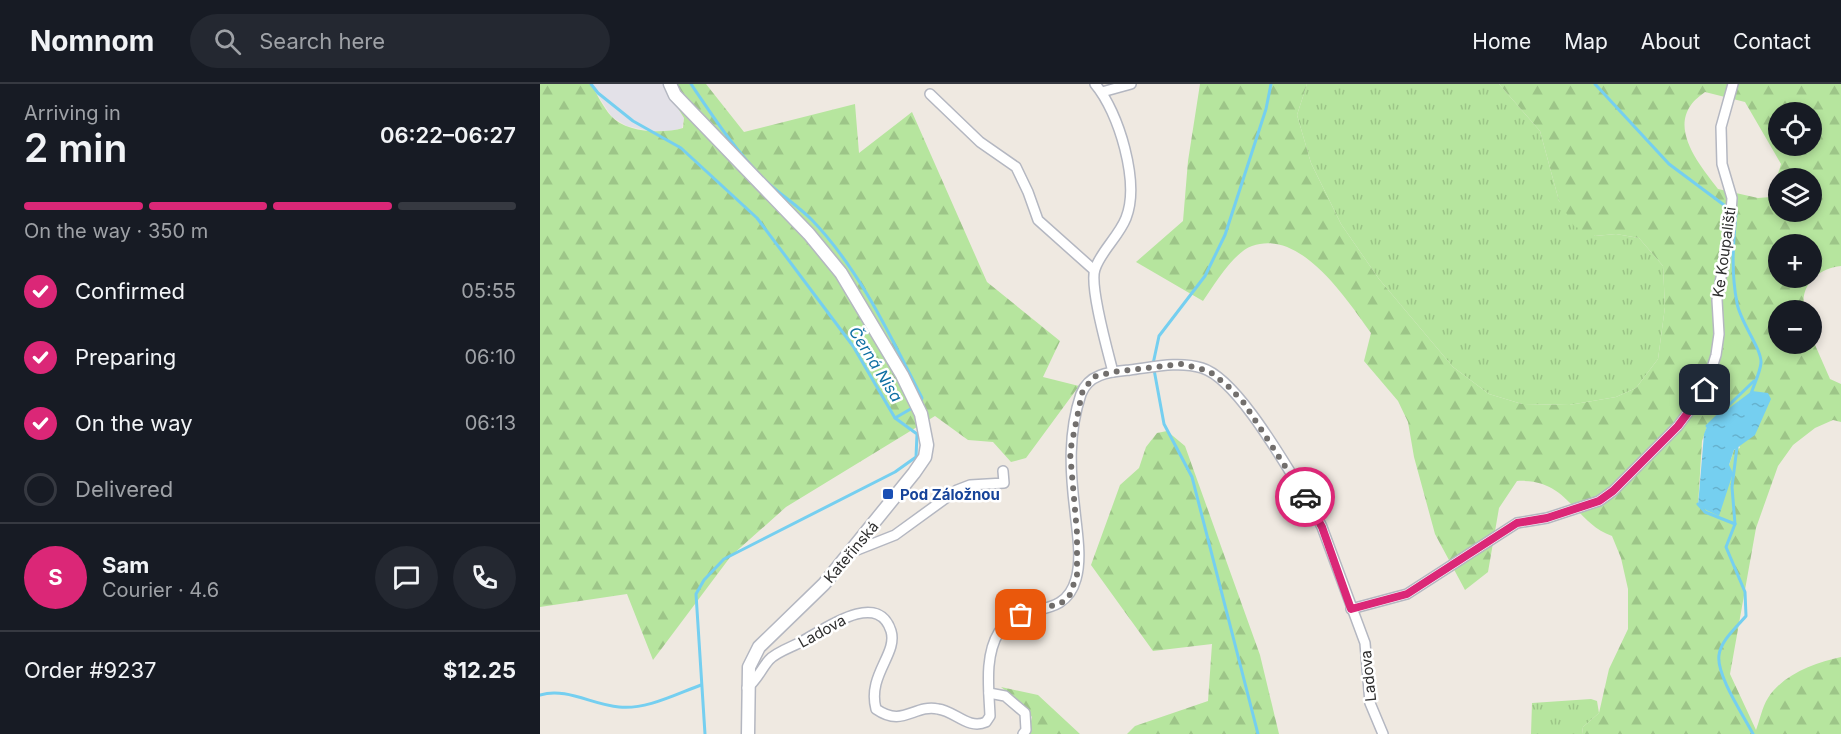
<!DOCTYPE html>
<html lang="en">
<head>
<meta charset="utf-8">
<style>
	:root { --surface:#171b24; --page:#242831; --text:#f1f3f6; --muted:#9ea1a6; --line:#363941; --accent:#db2777 }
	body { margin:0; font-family:Inter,sans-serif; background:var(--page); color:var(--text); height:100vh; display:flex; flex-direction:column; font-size:22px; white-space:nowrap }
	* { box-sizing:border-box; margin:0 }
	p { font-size:20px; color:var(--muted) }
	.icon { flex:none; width:33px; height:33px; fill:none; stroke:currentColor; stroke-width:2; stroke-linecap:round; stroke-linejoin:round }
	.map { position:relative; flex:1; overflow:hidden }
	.panel { display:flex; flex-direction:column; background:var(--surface); width:540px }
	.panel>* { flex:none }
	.fabs { position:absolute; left:1228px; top:18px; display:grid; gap:12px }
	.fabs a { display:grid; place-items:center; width:54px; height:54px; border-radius:50%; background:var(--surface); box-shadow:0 3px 9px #0003; font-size:30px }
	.pin { position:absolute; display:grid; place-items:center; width:51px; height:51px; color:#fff; margin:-26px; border-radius:12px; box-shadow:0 3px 9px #0006 }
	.courier { position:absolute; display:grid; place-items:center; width:60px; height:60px; margin:-30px; border:4px solid #db2777; border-radius:50%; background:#fff; color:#222; box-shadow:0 2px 8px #0007 }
	.head em { font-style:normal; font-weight:600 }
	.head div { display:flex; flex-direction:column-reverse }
	.head { display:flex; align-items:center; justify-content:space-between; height:102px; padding:0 24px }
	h1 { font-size:39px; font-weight:600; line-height:45px }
	.bar { display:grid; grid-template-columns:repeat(4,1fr); gap:9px 6px; align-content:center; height:72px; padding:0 24px }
	.bar i { height:8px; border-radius:4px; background:var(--line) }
	.bar .on { background:var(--accent) }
	.bar p { grid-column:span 4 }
	.line { display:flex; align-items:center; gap:15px; padding:0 24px; border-top:2px solid var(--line) }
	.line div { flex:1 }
	.round { display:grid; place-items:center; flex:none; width:63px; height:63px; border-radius:32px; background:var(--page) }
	ol { padding:0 24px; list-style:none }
	li { display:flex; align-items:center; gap:18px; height:66px }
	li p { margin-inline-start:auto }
	li .icon { padding:6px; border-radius:50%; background:var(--accent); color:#fff; stroke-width:4 }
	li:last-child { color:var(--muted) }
	li i { width:33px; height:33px; border:3px solid var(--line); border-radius:50% }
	header { display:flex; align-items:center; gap:36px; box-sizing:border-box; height:84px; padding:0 30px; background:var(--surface); border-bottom:2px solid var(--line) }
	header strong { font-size:28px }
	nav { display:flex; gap:33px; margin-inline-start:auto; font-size:21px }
	.search { width:420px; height:54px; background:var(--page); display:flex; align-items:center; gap:15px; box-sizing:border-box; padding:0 21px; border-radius:33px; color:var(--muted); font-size:22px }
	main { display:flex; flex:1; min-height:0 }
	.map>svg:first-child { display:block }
	.industrial { fill:#e3e1e8 }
	.grass { fill:url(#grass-tufts) }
	.forest { fill:url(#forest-firs); fill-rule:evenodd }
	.water { fill:url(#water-ripples) }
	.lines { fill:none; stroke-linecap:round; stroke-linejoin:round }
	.stream { stroke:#75cff0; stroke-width:3 }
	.minor-casing { stroke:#b4b7c1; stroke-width:12 }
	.tertiary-casing { stroke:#b4b7c1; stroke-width:15 }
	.minor { stroke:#fff; stroke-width:9 }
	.tertiary { stroke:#fff; stroke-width:12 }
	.done { stroke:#726f6d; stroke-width:6; stroke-dasharray:0 10.8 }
	.route { stroke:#db2777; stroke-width:8 }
	.transit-dot { fill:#1a4fb4; stroke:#fff; stroke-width:2 }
	.labels { text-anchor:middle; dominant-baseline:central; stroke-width:5; stroke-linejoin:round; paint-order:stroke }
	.street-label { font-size:15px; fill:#2e2e2e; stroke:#fff }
	.transit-label { font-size:15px; font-weight:bold; fill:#164399; stroke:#fff; text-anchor:start }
	.water-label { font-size:16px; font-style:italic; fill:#0d6fa3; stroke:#fff }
</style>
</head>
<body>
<header>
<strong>Nomnom</strong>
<div class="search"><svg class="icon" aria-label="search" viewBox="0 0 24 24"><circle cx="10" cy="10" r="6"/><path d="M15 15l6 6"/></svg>Search here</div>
<nav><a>Home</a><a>Map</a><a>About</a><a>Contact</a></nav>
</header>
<main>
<section class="panel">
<div class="head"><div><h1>2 min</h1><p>Arriving in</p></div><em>06:22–06:27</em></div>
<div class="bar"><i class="on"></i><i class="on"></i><i class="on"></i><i></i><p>On the way · 350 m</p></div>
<ol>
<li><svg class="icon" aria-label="check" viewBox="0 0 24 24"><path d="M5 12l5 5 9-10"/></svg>Confirmed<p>05:55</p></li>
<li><svg class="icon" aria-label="check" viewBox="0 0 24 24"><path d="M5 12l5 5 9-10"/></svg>Preparing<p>06:10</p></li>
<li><svg class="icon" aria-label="check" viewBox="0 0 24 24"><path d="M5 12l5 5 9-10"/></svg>On the way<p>06:13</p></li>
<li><i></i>Delivered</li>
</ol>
<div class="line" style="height:108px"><b class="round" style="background:var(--accent);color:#fff">S</b><div><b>Sam</b><p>Courier · 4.6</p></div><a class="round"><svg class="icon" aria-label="chat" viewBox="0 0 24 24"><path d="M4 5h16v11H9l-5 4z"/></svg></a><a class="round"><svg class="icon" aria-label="phone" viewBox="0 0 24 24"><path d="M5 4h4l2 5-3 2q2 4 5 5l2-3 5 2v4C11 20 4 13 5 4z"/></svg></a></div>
<div class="line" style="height:78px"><div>Order #9237</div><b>$12.25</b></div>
</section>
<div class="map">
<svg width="1301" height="650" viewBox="0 0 1301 650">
	<defs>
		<pattern id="grass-tufts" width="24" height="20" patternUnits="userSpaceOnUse" patternTransform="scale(1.5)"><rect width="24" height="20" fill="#b6e59e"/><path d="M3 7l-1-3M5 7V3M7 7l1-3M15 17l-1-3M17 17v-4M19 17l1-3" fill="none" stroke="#9dc588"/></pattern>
		<pattern id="forest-firs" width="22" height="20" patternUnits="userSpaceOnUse" patternTransform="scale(1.5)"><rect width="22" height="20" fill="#b6e59e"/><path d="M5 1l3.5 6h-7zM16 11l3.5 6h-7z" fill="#9dc588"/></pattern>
		<pattern id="water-ripples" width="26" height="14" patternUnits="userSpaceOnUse" patternTransform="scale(1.5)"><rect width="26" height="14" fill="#75cff0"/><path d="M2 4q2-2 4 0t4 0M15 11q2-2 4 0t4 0" fill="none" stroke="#66b2ce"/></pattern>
	</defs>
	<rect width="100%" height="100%" fill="#efe9e1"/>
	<path class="industrial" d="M51,0H123L144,34L142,44L131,47H110L87,42L72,33Z"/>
	<g class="grass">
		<path d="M767,0H959L1000,47L1019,117L1055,152L1076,150L1099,154L1123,182L1125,223L1118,275L1096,304L1076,313L1029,321L982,320L949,310L913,283L839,195L801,140L771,79L757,31Z"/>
		<path d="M1051,615L1057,617L1059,629L1043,643L1042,650H991L992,619Z"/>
	</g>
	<g class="forest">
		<path d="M0,0H51C57,10 63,23 71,32C86,49 123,50 143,44L144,34L123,0H166L204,48L315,20L319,69L372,28L447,198L520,257L503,293L539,302L486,374L471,378L453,358L428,356L395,332L246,423L191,472L113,576L87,510L0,523Z"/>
		<path d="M660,0H767L757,31L771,79L801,140L839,195L913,283L949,310L982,320L1029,321L1076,313L1096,304L1118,275L1125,223L1123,182L1099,154L1076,150L1055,152L1034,142L1019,117L1000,47L959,0H1301V182C1278,184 1258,203 1265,226H1239V260H1272V254L1290,295L1301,300V338L1293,336L1275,344L1253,361L1238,382L1216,444L1190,590L1216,646C1220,636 1222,623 1228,614C1243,590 1275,579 1301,573V650H1042L1043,643L1059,629L1069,585L1088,545V505L1081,474L1072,452C1033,438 1029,394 977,397L959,424L948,488L925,506L895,450L874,373L868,338L858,317L824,277L831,249C807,216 761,144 712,162C694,168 674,201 663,217L596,178L643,137L648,77ZM1165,8L1205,18L1241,80L1231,113L1218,114L1178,105C1162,84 1131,48 1151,21C1154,16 1160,12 1165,8ZM1239,28H1272V62H1239ZM1239,94H1272V128H1239ZM1239,160H1272V194H1239ZM1186,328L1200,364L1194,366L1189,381L1158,422L1162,357L1168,340Z"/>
		<path d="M627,347L645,362L720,571L739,650H587L595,642L668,617L672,560L613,567L551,481L580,401L599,384L606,363L617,349Z"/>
		<path d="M461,603L498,611L540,650H488L492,633L484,622Z"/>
	</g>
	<path class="water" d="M1212,307L1228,309L1231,315L1215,351L1194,366L1189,381L1193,389L1179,432L1158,422L1164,350L1168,340Z"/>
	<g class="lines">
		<g class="stream">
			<path d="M51,0L58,9L93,37L141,64L217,134L313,262L355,334L377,350L376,373L355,388L184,475L164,496L156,510L165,650"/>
			<path d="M151,0C174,34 197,69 226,97C241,111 258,122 272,136C320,186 351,253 382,314L380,320"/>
			<path d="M1055,0L1129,80L1188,124"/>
			<path d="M1194,128L1196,130C1193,160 1191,188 1197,219C1200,238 1222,265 1221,279C1220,289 1214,300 1211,310"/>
			<path d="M355,334L374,323"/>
			<path d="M1167,342L1214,297"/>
			<path d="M1197,363L1192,403L1195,440L1186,463L1205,508L1206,532C1196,544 1181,556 1179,571C1176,591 1204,632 1213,650"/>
			<path d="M1158,420L1165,428L1195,440"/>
			<path d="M0,611C26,603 53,621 79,623C106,626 136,610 161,601"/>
			<path d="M718,650L652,393L624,340L613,280L619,252L665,192L685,151L726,25L731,0"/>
		</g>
		<defs>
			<g id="minor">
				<path d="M555,0C579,28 600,99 586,134C579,152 561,167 555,185C549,202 568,268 573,288"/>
				<path d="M562,8L591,0"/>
				<path d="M390,10L440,58L476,83L488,108L498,136L554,186"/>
				<path d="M312,468L355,451L417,406L430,401L464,399L463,387"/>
				<path d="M811,525L867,510L977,439L1007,434L1059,417L1073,407L1138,342L1165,306L1176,271L1179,250L1177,216L1190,143L1192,114L1182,80L1181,43L1193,0"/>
				<path d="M207,604C218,595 221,585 229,576C236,568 252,563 261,558C283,546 338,505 351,547C358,570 327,591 336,625C363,644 374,620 398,625C415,627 428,646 446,638L450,632C449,606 444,572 459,548C478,515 524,539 536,495C542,474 537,448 535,427C530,387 528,349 541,310C549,289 571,288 590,286C614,283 639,277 662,284C699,295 751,391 773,425L782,443L825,559L830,619L843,650"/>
				<path d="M449,609L465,612L485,629L486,646L483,650"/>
			</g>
			<path id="tertiary" d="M130,0L135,11L269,150L301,189L362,291L381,330L387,361L385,373L374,389L284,500L219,563L209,583L208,650"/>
		</defs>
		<use href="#minor" class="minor-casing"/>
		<use href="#tertiary" class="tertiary-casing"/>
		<use href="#minor" class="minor"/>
		<use href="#tertiary" class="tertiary"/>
	</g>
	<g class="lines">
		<path class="done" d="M481,531L521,519L529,513L537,491V449L530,368L542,309L553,293L573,288L641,280L669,287L688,302L704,319L765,413"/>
		<path class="route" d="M765,413L782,443L811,525L867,510L977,439L1007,434L1059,417L1073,407L1138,342L1165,306"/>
	</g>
	<rect class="transit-dot" x="342" y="404" width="12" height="12" rx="3"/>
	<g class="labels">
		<g class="street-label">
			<text transform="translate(1184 168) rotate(-82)">Ke Koupališti</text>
			<text transform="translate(311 468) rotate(-50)">Kateřinská</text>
			<text transform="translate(282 547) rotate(-29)">Ladova</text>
			<text transform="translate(828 592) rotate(-96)">Ladova</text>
		</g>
		<g class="transit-label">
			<text x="360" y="410">Pod Záložnou</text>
		</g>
		<g class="water-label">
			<text transform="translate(336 280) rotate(58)">Černá Nisa</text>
		</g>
	</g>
</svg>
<div class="fabs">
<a><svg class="icon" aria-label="locate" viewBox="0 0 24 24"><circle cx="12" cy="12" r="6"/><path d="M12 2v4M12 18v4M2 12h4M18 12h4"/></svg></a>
<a><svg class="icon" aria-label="layers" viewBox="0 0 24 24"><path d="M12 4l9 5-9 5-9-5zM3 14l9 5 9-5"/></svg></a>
<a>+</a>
<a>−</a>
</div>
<div class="pin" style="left:481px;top:531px;background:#ea580c"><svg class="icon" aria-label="bag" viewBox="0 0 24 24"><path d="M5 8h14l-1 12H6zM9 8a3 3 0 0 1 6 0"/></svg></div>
<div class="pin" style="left:1165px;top:306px;background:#1f2937"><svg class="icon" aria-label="home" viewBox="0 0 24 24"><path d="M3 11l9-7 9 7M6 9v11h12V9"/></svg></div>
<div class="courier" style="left:765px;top:413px"><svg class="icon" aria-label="car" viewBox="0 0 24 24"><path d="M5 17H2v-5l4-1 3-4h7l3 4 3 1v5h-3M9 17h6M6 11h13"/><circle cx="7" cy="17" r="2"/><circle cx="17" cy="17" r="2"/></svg></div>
</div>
</main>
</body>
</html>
